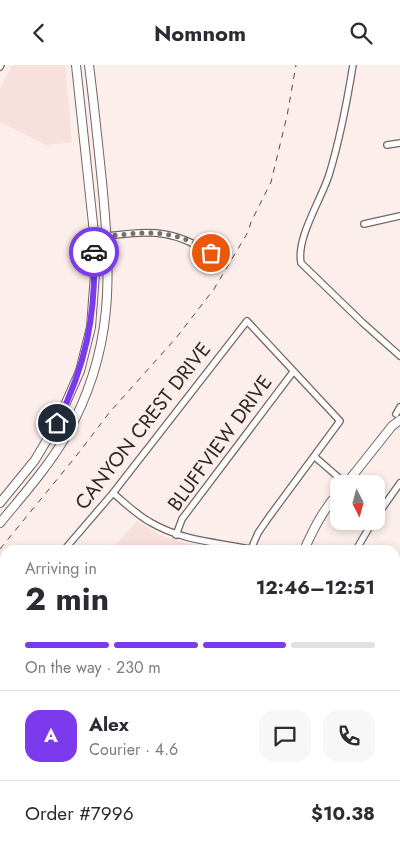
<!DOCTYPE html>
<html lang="en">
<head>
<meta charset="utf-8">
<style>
	:root { --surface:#fff; --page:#f7f7f7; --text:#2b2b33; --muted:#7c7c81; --line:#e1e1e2; --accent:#7c3aed }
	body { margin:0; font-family:Jost,sans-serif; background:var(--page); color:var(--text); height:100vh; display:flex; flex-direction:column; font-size:19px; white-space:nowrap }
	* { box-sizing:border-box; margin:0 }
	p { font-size:16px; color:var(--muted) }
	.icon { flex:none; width:28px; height:28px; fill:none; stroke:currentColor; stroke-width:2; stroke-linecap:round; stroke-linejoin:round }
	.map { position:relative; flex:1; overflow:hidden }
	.panel { position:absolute; left:0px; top:480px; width:400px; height:310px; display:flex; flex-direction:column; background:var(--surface); border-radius:15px 15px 0 0; box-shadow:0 2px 8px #0003 }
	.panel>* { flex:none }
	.needle { width:32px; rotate:174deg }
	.buttons { position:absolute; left:330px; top:410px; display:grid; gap:10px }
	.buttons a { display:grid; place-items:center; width:55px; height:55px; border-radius:10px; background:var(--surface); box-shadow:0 2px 8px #0003; font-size:25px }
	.pin { position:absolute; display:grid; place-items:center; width:42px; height:42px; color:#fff; margin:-21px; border:2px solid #fff; border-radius:50%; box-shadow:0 1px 5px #0007 }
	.courier { position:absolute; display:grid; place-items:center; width:50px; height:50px; margin:-25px; border:4px solid #7c3aed; border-radius:50%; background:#fff; color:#222; box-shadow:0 1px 6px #0007 }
	.summary em { font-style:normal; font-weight:700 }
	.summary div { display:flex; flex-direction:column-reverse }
	.summary { display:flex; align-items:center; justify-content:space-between; height:85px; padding:0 25px }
	h1 { font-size:32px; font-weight:700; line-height:38px }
	.bar { display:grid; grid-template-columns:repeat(4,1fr); gap:8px 5px; align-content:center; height:60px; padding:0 25px }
	.bar i { height:6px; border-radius:4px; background:var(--line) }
	.bar .on { background:var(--accent) }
	.bar p { grid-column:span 4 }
	.line { display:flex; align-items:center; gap:12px; padding:0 25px; border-top:1px solid var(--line) }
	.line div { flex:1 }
	.round { display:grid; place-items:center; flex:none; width:52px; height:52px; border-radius:15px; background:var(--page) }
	header { display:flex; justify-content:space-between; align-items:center; height:65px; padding:0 25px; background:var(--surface); font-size:22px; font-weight:700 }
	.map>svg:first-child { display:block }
	.built { fill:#f8e1dc }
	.green { fill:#ece4b8 }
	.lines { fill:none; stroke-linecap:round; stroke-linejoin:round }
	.street-casing { stroke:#736664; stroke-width:8 }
	.secondary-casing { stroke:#736664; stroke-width:10 }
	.street { stroke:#fff; stroke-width:5.5 }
	.secondary { stroke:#fff; stroke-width:8 }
	.rail { stroke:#504948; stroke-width:1; stroke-dasharray:6 6; stroke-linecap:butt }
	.done { stroke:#776e6c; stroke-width:5; stroke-dasharray:0 9 }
	.route { stroke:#7c3aed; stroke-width:6 }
	.labels { text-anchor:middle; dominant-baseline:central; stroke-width:4.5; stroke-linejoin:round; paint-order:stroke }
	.street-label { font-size:20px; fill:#2f2928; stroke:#fceeea }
</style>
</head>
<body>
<header><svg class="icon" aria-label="back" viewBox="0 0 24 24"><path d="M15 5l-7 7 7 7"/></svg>Nomnom<svg class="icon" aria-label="search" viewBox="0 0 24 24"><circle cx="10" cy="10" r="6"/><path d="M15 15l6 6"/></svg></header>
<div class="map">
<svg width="400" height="790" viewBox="0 0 400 790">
	<rect width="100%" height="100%" fill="#fceeea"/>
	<g class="built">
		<path d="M12,0H65L72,77L46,80L0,57V25Z"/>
		<path d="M137,456L160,470L185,478L222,485H111Z"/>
	</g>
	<path class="green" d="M5,509V738L0,741V515Z"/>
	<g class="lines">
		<defs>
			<g id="street">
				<path d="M353,0C347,37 340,74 329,110C321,135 296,173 301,198L363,258L400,291"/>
				<path d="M0,2L1,0"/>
				<path d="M387,80L400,78"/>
				<path d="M364,159L400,151"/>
				<path d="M107,171C157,165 175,165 219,193"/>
				<path d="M396,349L400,342"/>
				<path d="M315,392L346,419"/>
				<path d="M113,428C125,438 137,450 150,457C184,477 218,477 255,485"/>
				<path d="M376,452L400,418"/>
				<path d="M176,470L182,454L293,307"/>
				<path d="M64,485L113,428L247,256L340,356L269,452L258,468L251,484"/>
				<path d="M356,485L373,456"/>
				<path d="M395,503H400"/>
				<path d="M395,571H400"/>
				<path d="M395,638L400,637"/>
				<path d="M395,706L400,705"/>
				<path d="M395,773H400"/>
				<path d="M0,774L7,790"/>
				<path d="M177,785V790"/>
				<path d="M240,785V790"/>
			</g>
			<g id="secondary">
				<path d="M346,419L392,361L400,355"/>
				<path d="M0,438L35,395L57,358L80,306L91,262L95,209L94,168L76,0"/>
				<path d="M0,458C23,430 48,402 66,371C115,285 111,211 102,117C98,78 94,39 89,0"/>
				<path d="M304,485C314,463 323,445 339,427"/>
				<path d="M287,790L289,785"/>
			</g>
		</defs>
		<use href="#street" class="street-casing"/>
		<use href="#secondary" class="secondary-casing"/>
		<use href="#street" class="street"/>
		<use href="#secondary" class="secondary"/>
		<path class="rail" d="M0,484L77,390L109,348L176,273L214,224L248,167L251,157L271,117L287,51L296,0"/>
	</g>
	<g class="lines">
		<path class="done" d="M94,187V172C142,169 167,159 211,188"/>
		<path class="route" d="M57,358C86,300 96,251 94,187"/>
	</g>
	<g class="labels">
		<g class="street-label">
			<text transform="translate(143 361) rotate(-52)">CANYON CREST DRIVE</text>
			<text transform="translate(220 378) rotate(-54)">BLUFFVIEW DRIVE</text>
		</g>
	</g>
</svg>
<div class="buttons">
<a><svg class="needle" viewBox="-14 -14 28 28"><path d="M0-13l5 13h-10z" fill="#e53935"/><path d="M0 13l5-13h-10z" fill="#7c7c81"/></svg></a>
</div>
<div class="pin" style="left:211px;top:188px;background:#ea580c"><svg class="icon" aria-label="bag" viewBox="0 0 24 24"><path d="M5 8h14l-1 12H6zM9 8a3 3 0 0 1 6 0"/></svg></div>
<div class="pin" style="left:57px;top:358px;background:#1f2937"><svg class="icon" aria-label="home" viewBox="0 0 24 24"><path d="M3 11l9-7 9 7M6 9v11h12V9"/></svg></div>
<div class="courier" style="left:94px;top:187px"><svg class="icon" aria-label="car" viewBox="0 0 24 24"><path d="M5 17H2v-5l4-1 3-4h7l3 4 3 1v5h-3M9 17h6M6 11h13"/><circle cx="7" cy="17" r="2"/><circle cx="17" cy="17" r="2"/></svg></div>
<section class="panel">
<div class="summary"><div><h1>2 min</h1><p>Arriving in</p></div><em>12:46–12:51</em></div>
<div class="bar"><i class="on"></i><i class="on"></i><i class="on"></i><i></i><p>On the way · 230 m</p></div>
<div class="line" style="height:90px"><b class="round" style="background:var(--accent);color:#fff">A</b><div><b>Alex</b><p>Courier · 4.6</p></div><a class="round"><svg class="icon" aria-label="chat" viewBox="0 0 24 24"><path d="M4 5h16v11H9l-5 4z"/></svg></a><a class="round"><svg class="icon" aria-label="phone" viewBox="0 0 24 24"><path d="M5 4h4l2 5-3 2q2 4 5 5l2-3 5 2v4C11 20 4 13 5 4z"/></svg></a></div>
<div class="line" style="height:65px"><div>Order #7996</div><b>$10.38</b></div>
</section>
</div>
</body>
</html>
